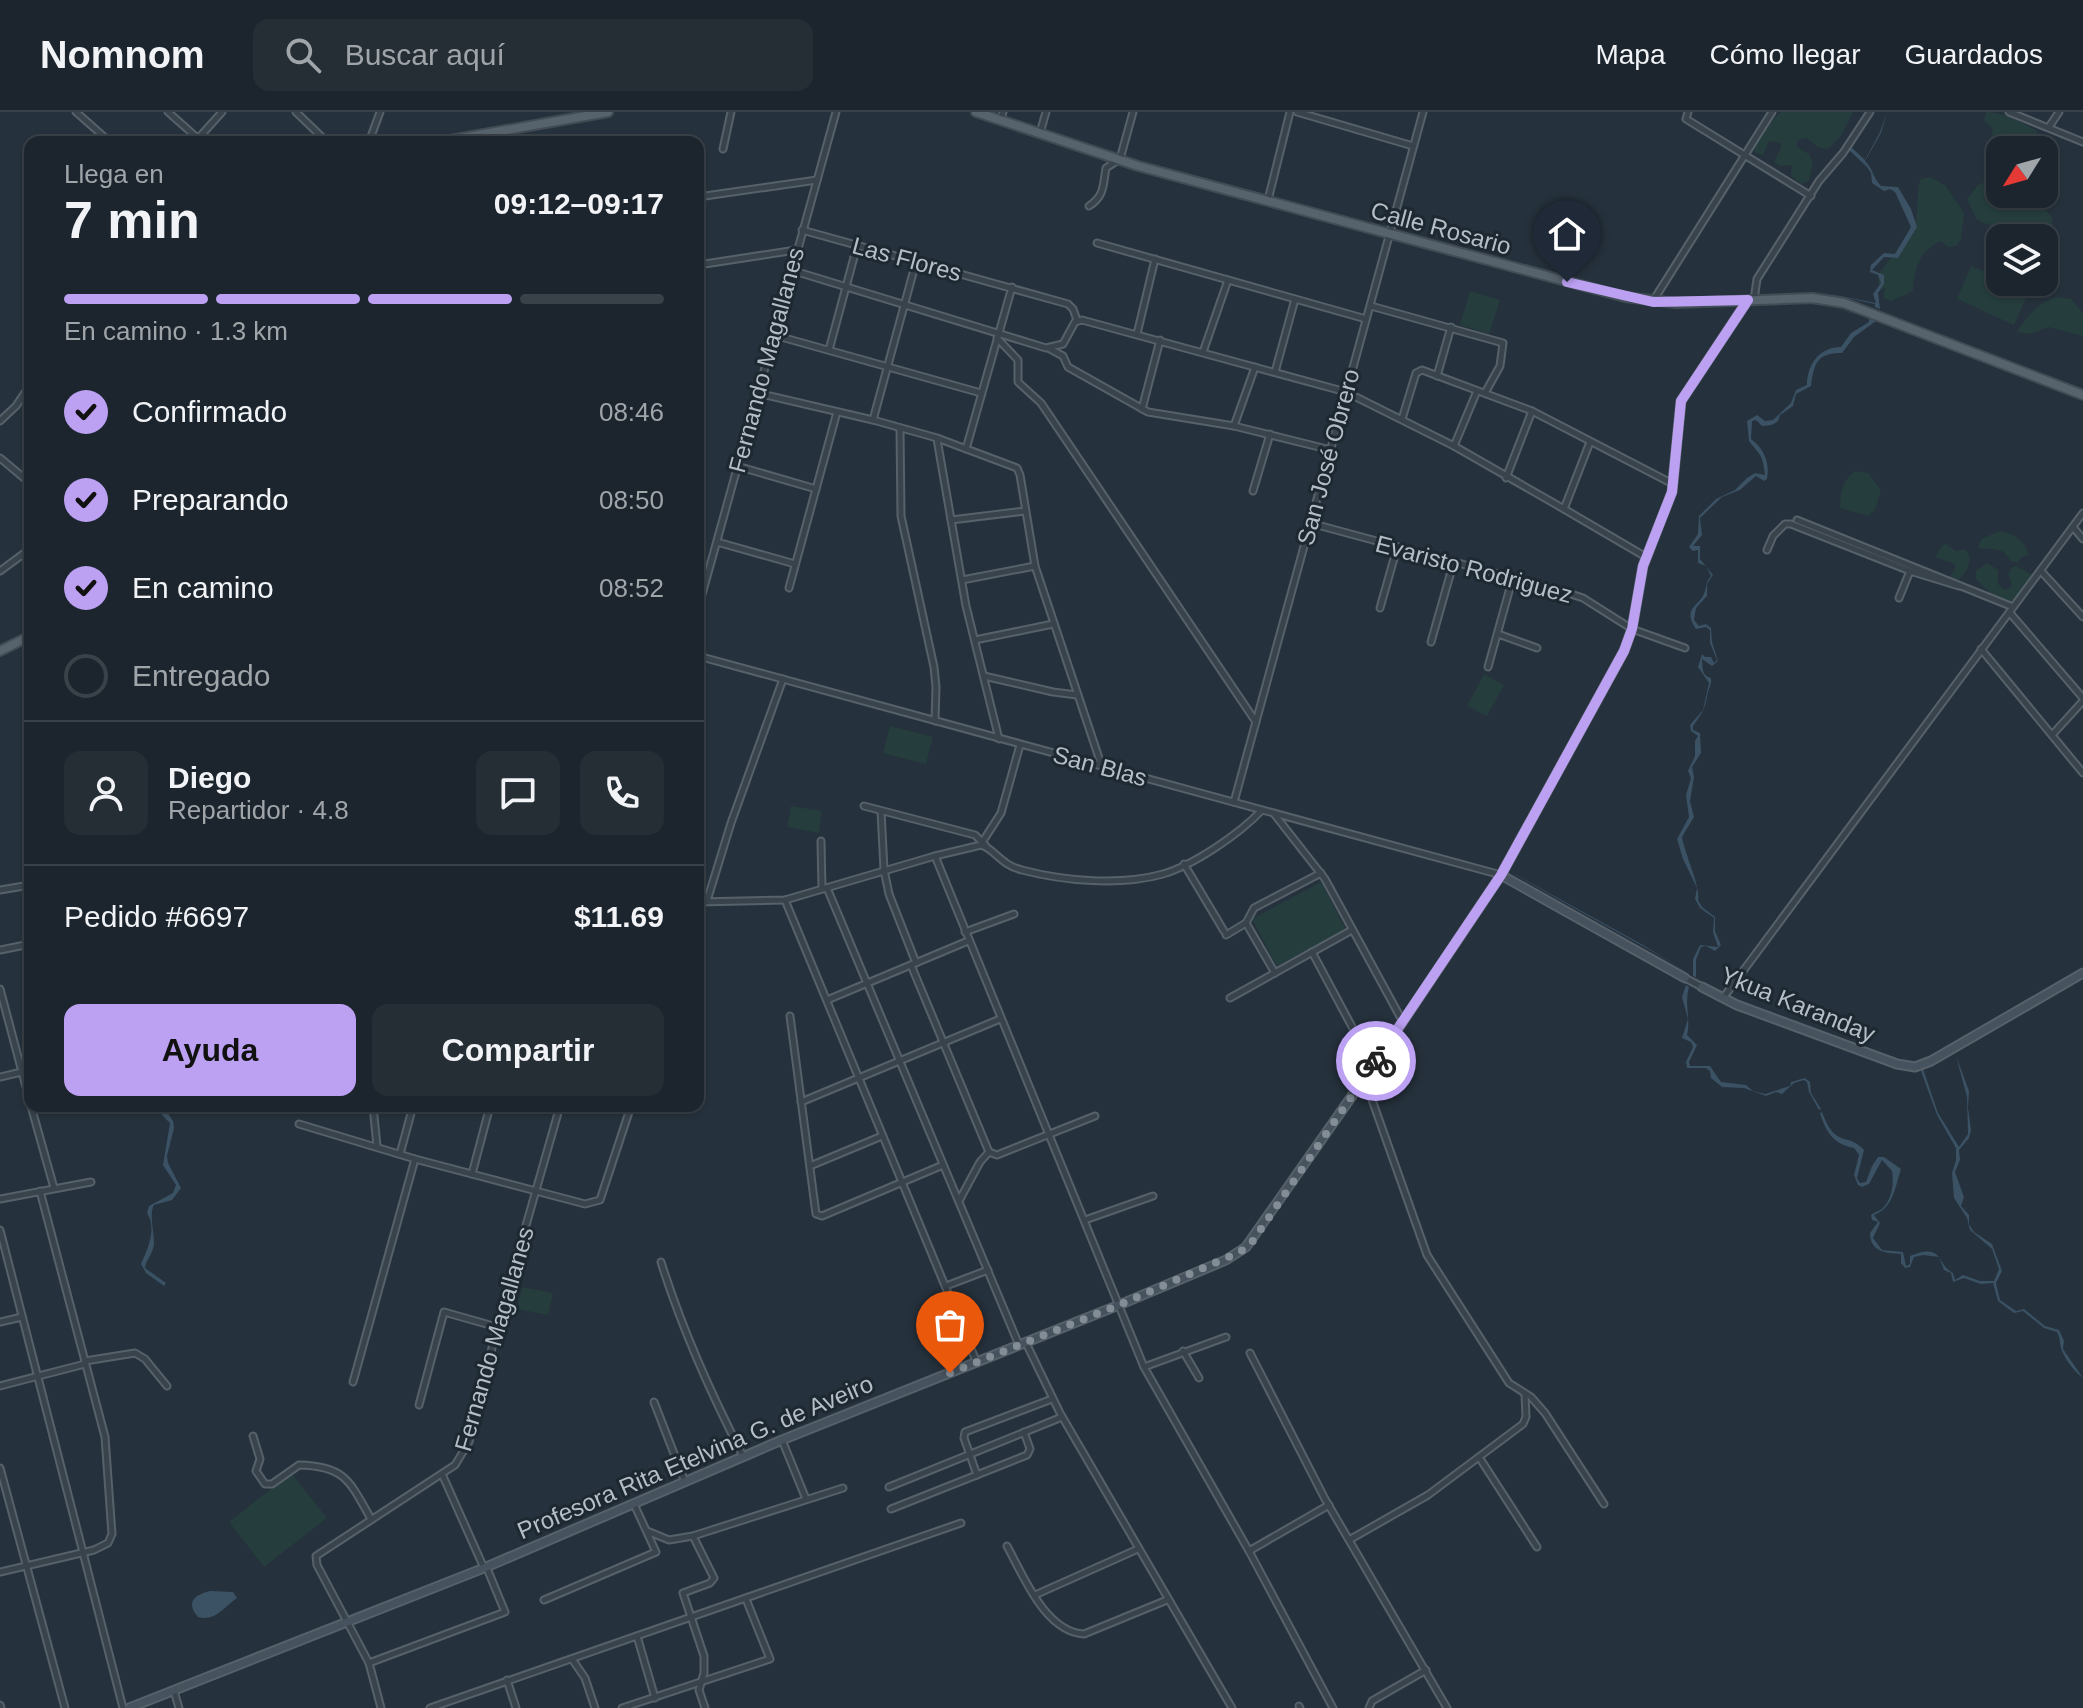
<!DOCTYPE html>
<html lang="es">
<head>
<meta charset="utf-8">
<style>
	:root { --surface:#1c252d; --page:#252d35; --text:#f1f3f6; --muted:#a0a5aa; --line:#3a4249; --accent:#bca0f2 }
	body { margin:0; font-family:Helvetica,sans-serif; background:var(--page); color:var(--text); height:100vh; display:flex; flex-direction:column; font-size:30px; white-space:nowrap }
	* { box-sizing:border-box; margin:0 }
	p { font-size:26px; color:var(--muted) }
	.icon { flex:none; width:44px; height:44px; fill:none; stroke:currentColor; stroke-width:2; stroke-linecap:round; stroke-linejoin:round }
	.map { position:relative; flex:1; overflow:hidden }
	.sheet { position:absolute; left:24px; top:24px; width:680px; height:976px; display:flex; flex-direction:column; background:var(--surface); border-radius:16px; box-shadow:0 2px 6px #0004,0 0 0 2px var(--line) }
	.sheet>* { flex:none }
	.needle { width:52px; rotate:233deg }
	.tools { position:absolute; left:1986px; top:24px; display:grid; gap:16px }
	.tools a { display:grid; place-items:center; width:72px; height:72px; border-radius:16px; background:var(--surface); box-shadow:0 2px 6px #0004,0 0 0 2px var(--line); font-size:40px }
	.pin { position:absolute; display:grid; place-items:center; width:68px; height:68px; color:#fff; margin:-82px -34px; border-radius:50% 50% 50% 0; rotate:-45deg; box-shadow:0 0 8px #0007 }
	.pin .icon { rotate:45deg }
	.courier { position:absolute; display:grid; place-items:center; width:80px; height:80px; margin:-40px; border:6px solid #bca0f2; border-radius:50%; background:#fff; color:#222; box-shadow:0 2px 10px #0007 }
	.overview em { font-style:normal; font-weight:600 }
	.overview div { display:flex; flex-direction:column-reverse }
	.overview { display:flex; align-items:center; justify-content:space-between; height:136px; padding:0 40px }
	h1 { font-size:52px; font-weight:600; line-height:60px }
	.bar { display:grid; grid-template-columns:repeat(4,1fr); gap:12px 8px; align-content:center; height:96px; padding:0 40px }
	.bar i { height:10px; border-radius:6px; background:var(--line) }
	.bar .selected { background:var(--accent) }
	.bar p { grid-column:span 4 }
	.line { display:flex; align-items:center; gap:20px; padding:0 40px; border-top:2px solid var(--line) }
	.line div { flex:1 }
	.round { display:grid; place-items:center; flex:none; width:84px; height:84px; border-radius:16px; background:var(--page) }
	ol { padding:0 40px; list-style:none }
	li { display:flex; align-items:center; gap:24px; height:88px }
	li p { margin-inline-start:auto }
	li .icon { padding:8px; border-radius:50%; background:var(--accent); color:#111; stroke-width:4 }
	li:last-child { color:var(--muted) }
	li i { width:44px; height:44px; border:4px solid var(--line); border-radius:50% }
	.button { display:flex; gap:16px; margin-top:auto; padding:16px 40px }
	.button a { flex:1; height:92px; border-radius:16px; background:var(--accent); color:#111; font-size:32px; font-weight:600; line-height:92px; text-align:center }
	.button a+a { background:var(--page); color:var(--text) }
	header { display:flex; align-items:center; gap:48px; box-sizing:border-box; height:112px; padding:0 40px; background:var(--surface); border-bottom:2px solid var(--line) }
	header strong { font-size:38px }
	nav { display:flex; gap:44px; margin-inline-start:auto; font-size:28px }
	.search { width:560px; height:72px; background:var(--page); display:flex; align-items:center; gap:20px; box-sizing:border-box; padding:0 28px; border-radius:16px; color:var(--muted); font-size:30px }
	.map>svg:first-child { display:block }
	.green { fill:#263d3d }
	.water { fill:#3b5164 }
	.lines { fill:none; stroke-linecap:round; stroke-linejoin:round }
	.street-casing { stroke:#56616a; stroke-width:9 }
	.secondary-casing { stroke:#56616a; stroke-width:11 }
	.primary-casing { stroke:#414c55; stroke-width:12 }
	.street { stroke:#38434c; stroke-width:5 }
	.secondary { stroke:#47525f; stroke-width:7 }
	.primary { stroke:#56626c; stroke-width:8 }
	.done { stroke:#828d96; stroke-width:8; stroke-dasharray:0 14.4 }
	.route { stroke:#bca0f2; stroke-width:10 }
	.labels { text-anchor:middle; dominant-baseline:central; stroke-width:6; stroke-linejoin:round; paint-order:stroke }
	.street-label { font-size:24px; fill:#b4bec7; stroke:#1d2831 }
</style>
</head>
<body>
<header>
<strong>Nomnom</strong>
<div class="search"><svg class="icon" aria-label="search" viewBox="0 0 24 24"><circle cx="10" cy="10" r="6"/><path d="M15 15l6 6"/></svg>Buscar aquí</div>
<nav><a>Mapa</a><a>Cómo llegar</a><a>Guardados</a></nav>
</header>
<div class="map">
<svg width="2083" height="1596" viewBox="0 0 2083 1596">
	<rect width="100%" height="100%" fill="#25313c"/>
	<g class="green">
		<path d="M1780,0H1853L1841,24L1828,37L1819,36L1807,26L1798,28L1797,35L1809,42L1813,51L1809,69L1801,72L1791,64L1792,53L1780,54L1774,50L1781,35V31L1769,29L1763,43L1755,41L1753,33Z"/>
		<path d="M1986,0C2002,0 2022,10 2037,19L2039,27L2032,33L2024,26L2016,29L2010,26H2001V35L1996,38L1990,27L1993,17L1984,8Z"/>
		<path d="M2000,63V82H2032L2052,106L2054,123L2044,134V126H2015L2002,118L1977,108L1967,87L1978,73Z"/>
		<path d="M1930,65L1945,73L1964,101L1961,127L1956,134L1948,135L1941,129C1919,139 1914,157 1913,179L1891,189L1883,186L1885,176L1879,179L1878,163C1890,145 1906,132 1915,111C1920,97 1915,80 1921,67Z"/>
		<path d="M1971,154L2000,166V170H2009L2029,179L2014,213L1957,187Z"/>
		<path d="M1470,179L1500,188L1489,222L1460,213Z"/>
		<path d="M2058,185L2071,187L2083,201V224L2048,215L2031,222L2017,220C2027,204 2039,189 2058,185Z"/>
		<path d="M1856,359L1868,361L1881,378L1875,398L1868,404L1840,396C1841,381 1841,368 1856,359Z"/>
		<path d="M2000,419C2012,421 2028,430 2028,443L2022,445L2017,451L2010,449C2004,433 1991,439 1978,436L1981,427Z"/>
		<path d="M1946,432L1956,439L1965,437C1976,447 1965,465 1954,471L1948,468L1955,456V452L1935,445L1942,434Z"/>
		<path d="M1987,451L1998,458V472L2005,478L2012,474L2008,462L2012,455L2016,454L2035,464L2019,486L2010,493L1991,482L1976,467V459Z"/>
		<path d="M1484,562L1504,573L1487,604L1467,594Z"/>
		<path d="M890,614L933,625L926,652L883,641Z"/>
		<path d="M791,694L822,699L819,721L787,715Z"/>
		<path d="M1321,770L1346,818L1277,854L1252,807Z"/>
		<path d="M522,1175L553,1181L548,1203L517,1197Z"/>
		<path d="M291,1361L327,1406L264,1455L229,1410Z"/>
	</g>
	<g class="water">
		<path d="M1887,0L1881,21L1865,49C1874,58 1873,66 1881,74L1898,75L1911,97L1917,115L1898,146L1884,145L1872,158L1884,163V172L1878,181L1880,197L1875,195V192L1814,179L1757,182L1814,179L1876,191L1873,182L1881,171L1878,163L1870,160L1871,153L1884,141L1895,142L1911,115L1895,80L1890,77L1884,79L1872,71L1871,61L1867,55L1849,38L1851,35L1865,48L1880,20Z"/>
		<path d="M1820,194L1876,206V209L1854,225L1842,241C1817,241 1814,251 1811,274L1796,282L1793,294L1780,303L1778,309L1772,313L1762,314L1756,308L1752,309L1751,327C1764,337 1770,350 1767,367L1764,369L1756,364L1740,378L1722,385L1700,406L1702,423L1693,434H1700V447L1713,463L1707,472V484L1696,496L1694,508L1699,514L1706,512L1711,516L1712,530L1718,549L1712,554L1702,547C1703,556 1701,563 1711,566C1712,573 1708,577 1707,585C1704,600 1702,601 1693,614V618L1700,621L1701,641L1692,655L1694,665L1690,689L1694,705L1682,725C1685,743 1701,775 1698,788L1702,795L1715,805V819L1721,833L1715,839L1706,834L1701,835L1696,848V866L1723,881C1697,867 1674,852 1648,837C1602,811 1556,787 1511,760L1643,833L1693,864V847L1700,833L1718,835L1713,820L1714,806L1700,796L1695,787L1697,776L1683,747L1677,727L1689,705L1686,683L1691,666L1688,659L1695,644V629L1698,624L1691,619L1690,613L1703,598L1709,571L1698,555L1702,542L1705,545H1711L1714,551L1717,548L1710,531V518L1706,515L1696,517C1682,496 1698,495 1704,482C1707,475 1705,471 1711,464L1706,454L1698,451V438L1693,439L1689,435L1698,422L1699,404L1716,387L1735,378L1747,366L1755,361L1765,363C1762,341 1762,346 1749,329L1747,309L1757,303L1765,309L1773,308L1791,291L1796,278L1807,273C1807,253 1819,235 1841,235L1851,221L1869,210V205Z"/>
		<path d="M1686,873L1689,875C1684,892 1691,906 1687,923L1697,933L1689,950L1690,954H1710L1721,970L1746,973L1753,979L1765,982L1790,974L1791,970L1805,966L1810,970L1811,981L1821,997L1819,998L1809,980L1807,970L1804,968L1794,971L1782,982L1776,980L1766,984L1744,976L1722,975L1711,966L1710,959L1706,956H1687L1686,950L1693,935L1691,930L1682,926L1688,907L1682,885Z"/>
		<path d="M1956,944L1969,979L1968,996L1971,1018L1969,1026L1959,1038L1960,1048L1955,1060L1964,1085L1961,1094L1969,1103V1112L1974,1120L1992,1132L2002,1159L1996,1171L2000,1188L2016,1199L2024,1197L2045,1214L2059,1218L2064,1229L2063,1237L2083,1266C2075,1260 2066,1249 2062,1239C2059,1232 2061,1227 2057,1220L2044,1216L2023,1199L2014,1201L1998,1189L1993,1171L1981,1172L1964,1166L1953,1170L1951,1161L1944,1158L1939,1145L1923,1143L1914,1145L1910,1155L1905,1156L1901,1151V1142C1888,1141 1870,1141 1870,1121L1878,1110L1872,1108L1871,1103C1874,1100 1878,1100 1882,1097C1892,1088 1894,1072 1892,1059L1882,1048L1869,1072L1862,1075L1858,1073L1854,1063L1859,1043L1854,1036C1834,1032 1826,1021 1820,1001L1822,1000C1836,1038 1847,1019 1864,1038L1857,1066L1860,1071L1866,1070L1872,1054L1878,1045H1884L1901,1057C1895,1076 1893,1096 1874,1103L1880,1111L1873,1126L1882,1138L1903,1140L1906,1154L1910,1152V1144C1944,1130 1936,1152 1953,1161L1955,1168L1963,1163L1980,1169H1994L1999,1157L1992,1137L1970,1118L1967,1106L1954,1086L1952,1061L1956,1048V1036L1937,1003L1921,959L1923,957L1938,1001L1959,1035L1968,1022L1967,985Z"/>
		<path d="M158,994H163L173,1009L174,1016L167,1044L168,1051L181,1076L172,1088L154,1093C149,1101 154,1120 154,1131C154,1141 146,1147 145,1156L166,1171L164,1174L146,1161L141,1152C148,1136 157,1117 147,1101L149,1094L173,1081L176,1073L163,1053L170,1011L158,999Z"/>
		<path d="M211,1479L233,1480L237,1486C224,1495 215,1510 198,1505C185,1490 195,1482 211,1479Z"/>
	</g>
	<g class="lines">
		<defs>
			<g id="street">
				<path d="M76,0L110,30"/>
				<path d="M168,0L202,30"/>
				<path d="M296,0L327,30"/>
				<path d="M1297,0L1413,34"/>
				<path d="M1688,0L1686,7L1811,84"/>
				<path d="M2009,0L2083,30"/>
				<path d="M1001,8L1003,0"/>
				<path d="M2049,15L2059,0"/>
				<path d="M1040,21L1046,0"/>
				<path d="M195,30L222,0"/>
				<path d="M369,30L380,0"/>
				<path d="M723,37L731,0"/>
				<path d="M698,85L817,68"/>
				<path d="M1268,88L1290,0"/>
				<path d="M1089,94C1105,84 1103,72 1106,56L1120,47L1133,0"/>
				<path d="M802,118L1068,192L1073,197L1077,208"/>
				<path d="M1097,131L1366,207"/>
				<path d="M698,153L796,138"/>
				<path d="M791,158L1046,236L1063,232L1075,210L1082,208L1346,280L1454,334L1564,397"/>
				<path d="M1754,188L1757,167L1819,69L1843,41L1870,0"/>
				<path d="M1653,189L1772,0"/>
				<path d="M1371,194L1503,231L1500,254L1485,281"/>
				<path d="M1137,222L1155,147"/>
				<path d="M774,223L981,281"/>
				<path d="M997,226L1018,248V270L1041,291L1256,610"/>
				<path d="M1050,237L1063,244L1068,255L1148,300L1234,314L1331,338"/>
				<path d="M829,238L857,134"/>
				<path d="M1203,240L1228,168"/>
				<path d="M1275,260L1295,187"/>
				<path d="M1437,264L1451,215"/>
				<path d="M757,281L873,308L937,326L1017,356L1020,363L1035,454L1101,652"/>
				<path d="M1142,297L1160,228"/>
				<path d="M1402,307L1416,261L1422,258L1532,299L1673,372"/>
				<path d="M873,308L916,150"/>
				<path d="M0,309L16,294L30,273"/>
				<path d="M1234,314L1255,255"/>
				<path d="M900,316L901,404L934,555L936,575L935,609"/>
				<path d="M937,327L966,494L999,627"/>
				<path d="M1590,330L1564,397L1646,445"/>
				<path d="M1454,334L1477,279"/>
				<path d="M966,337L1012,175"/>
				<path d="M0,346L30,371"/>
				<path d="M737,354L816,377"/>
				<path d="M1506,366L1532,299"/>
				<path d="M1253,379L1270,322"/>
				<path d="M951,408L1025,399"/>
				<path d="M1797,408L2013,495"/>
				<path d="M1310,411L1565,480L1583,486L1632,517L1685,536"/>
				<path d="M2073,415L2083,427"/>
				<path d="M717,430L795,452"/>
				<path d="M1767,438L1773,424L1785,412H1791L1910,459L1959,474"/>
				<path d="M0,459L30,437"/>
				<path d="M2041,459L2083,505"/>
				<path d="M962,468L1035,454"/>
				<path d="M789,476L837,300"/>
				<path d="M1899,486L1910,459"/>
				<path d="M1380,496L1397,436"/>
				<path d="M698,497L836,0"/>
				<path d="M2010,501L2083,586"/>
				<path d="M1498,522L1537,536"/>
				<path d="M975,528L1053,512"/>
				<path d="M1431,530L1454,449"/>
				<path d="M1981,537L2083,661"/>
				<path d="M698,544L1501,763"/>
				<path d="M1488,555L1513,465"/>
				<path d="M984,564L1053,580L1077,583"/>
				<path d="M2052,623L2083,589"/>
				<path d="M1234,690L1423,0"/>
				<path d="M864,694L975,723L986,734"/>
				<path d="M881,699L884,758L889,782L916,851"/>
				<path d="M1275,703L1325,767L1403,910"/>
				<path d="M821,729L822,777"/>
				<path d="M983,729L1001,701L1020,633"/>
				<path d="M935,744L1144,1255L1249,1439L1333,1596"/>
				<path d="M1184,752L1224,819"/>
				<path d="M827,776L1019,1233"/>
				<path d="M0,778L30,773"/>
				<path d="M785,788L977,1251"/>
				<path d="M707,789L731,711L783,567"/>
				<path d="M698,790L785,788L935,744L981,733C994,736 1000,753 1022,758C1064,769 1120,774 1163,762C1194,753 1239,722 1261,699"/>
				<path d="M1246,811L1275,861"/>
				<path d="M965,820L1014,802"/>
				<path d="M1226,823L1246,811L1254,796L1321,761"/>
				<path d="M0,838L30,832"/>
				<path d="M1312,840L1373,954"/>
				<path d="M911,853L989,1040"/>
				<path d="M1685,866L1702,875"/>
				<path d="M0,877L30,990"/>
				<path d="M1230,886L1352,818"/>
				<path d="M1723,886L2083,401"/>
				<path d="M827,888L968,829"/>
				<path d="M790,904L816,1102L822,1104L943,1053"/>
				<path d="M0,965L30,958"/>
				<path d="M1365,968L1427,1143L1509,1271L1531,1285L1545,1301L1604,1392"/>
				<path d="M801,990L1000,907"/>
				<path d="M31,994L54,1076"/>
				<path d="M373,994L377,1034"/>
				<path d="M299,1012L415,1047L585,1092L600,1088L631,994"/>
				<path d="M400,1042L413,994"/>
				<path d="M810,1054L882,1024"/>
				<path d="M472,1062L490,994"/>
				<path d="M0,1087L91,1070"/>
				<path d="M960,1087L980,1050L989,1040L997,1043L1095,1004"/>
				<path d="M1085,1108L1153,1084"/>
				<path d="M0,1118L123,1596"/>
				<path d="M661,1150C682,1217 711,1282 743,1344"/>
				<path d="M946,1174L988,1158"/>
				<path d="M0,1210L22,1205"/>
				<path d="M1026,1231L1060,1301L1232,1596"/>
				<path d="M1183,1239L1199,1266"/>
				<path d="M1250,1241L1325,1387L1447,1596"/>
				<path d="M85,1249L135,1241L145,1247L167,1274"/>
				<path d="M1144,1255L1226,1225"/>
				<path d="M353,1270L415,1047"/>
				<path d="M0,1274L85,1252"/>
				<path d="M654,1290L685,1370"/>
				<path d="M419,1293L444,1200L497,1215"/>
				<path d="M253,1324L260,1347L256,1359L265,1372H272L299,1353C346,1354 350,1370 371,1407"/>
				<path d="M782,1328L806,1387"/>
				<path d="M1479,1345L1537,1435"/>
				<path d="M0,1356L65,1596"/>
				<path d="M442,1362L484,1456"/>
				<path d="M977,1363L964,1326L965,1320L1052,1287"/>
				<path d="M889,1375L1062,1305"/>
				<path d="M891,1397L1027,1343L1030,1337L1024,1320"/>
				<path d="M647,1419L669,1428L693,1424L843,1376"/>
				<path d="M693,1424L714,1466L710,1471L683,1481L704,1544V1561L699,1578L705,1596"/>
				<path d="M1349,1428L1428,1383L1523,1312L1526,1305L1525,1282"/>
				<path d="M1007,1434C1023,1463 1045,1520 1084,1522L1167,1488"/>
				<path d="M1249,1439L1329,1393"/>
				<path d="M0,1460L94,1438L108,1431L112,1422L105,1325L40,1079"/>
				<path d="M1035,1483L1138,1437"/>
				<path d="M544,1488L656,1440L634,1392"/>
				<path d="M637,1524L655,1586"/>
				<path d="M572,1547L585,1566L595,1596"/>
				<path d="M369,1551L505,1500L486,1454"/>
				<path d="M507,1568L516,1596"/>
				<path d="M174,1579L179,1596"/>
				<path d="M0,1593L1,1596"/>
				<path d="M1299,1594L1300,1596"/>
				<path d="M381,1596L369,1551L317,1453L316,1444L455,1353L469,1330L497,1215L560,994"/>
				<path d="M430,1596L961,1411"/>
				<path d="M622,1596L770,1547L746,1487"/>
				<path d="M1369,1596L1372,1589L1426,1558"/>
			</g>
			<g id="secondary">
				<path d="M1501,763L1685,866"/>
				<path d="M1702,875L1737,893L1897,952L1915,955L1931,949L2083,861"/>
				<path d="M129,1596L484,1456L782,1328L1119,1193L1226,1148L1246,1135L1373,954L1501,763L1624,539L1632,517L1643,454L1672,380L1681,289L1748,188"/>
			</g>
			<g id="primary">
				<path d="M976,0L1138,54L1625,185L1676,191L1812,186L1844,191L2083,283"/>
				<path d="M439,30L608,0"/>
				<path d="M0,539L30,524"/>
			</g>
		</defs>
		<use href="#street" class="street-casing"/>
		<use href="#secondary" class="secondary-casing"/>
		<use href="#primary" class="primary-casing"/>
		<use href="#street" class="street"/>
		<use href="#secondary" class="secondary"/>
		<use href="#primary" class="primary"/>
	</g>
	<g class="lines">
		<path class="done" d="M950,1261L1119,1193L1240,1140L1252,1130L1376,949"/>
		<path class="route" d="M1376,949L1501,763L1624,539L1632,517L1643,454L1672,380L1681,289L1748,188L1653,190L1567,170"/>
	</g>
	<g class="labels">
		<g class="street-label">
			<text transform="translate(1441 116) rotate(15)">Calle Rosario</text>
			<text transform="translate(907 147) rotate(15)">Las Flores</text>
			<text transform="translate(766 248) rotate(-75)">Fernando Magallanes</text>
			<text transform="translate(1328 345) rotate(-75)">San José Obrero</text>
			<text transform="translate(1474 457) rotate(15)">Evaristo Rodriguez</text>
			<text transform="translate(1100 654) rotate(15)">San Blas</text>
			<text transform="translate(1798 892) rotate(22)">Ykua Karanday</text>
			<text transform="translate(494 1227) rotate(-74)">Fernando Magallanes</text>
			<text transform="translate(695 1345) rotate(-23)">Profesora Rita Etelvina G. de Aveiro</text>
		</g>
	</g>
</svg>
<div class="tools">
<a><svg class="needle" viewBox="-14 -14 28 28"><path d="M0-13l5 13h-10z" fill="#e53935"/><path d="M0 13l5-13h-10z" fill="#a0a5aa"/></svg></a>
<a><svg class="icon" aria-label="layers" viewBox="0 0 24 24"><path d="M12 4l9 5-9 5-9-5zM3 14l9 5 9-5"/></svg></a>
</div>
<div class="pin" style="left:950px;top:1261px;background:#ea580c"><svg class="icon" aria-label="bag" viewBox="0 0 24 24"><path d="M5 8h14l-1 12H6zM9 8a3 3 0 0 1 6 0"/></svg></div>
<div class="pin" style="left:1567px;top:170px;background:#1f2937"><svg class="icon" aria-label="home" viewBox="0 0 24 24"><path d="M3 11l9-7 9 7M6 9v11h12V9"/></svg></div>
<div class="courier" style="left:1376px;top:949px"><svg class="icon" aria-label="bike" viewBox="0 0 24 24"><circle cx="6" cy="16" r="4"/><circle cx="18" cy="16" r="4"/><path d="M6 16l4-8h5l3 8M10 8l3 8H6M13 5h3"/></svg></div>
<section class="sheet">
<div class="overview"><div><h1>7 min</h1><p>Llega en</p></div><em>09:12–09:17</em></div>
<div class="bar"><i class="selected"></i><i class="selected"></i><i class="selected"></i><i></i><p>En camino · 1.3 km</p></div>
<ol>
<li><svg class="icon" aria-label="check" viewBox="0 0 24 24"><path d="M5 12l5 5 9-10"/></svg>Confirmado<p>08:46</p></li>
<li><svg class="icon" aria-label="check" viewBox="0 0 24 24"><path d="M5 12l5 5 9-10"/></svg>Preparando<p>08:50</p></li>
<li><svg class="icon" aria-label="check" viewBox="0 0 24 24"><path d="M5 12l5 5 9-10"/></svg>En camino<p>08:52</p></li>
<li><i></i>Entregado</li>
</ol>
<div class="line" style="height:144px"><a class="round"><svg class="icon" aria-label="person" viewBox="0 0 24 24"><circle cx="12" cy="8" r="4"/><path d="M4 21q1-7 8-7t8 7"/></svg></a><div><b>Diego</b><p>Repartidor · 4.8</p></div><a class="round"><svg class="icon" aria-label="chat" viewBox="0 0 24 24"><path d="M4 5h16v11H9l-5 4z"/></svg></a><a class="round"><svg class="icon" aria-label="phone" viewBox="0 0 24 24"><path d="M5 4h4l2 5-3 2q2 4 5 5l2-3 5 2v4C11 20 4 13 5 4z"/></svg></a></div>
<div class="line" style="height:104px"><div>Pedido #6697</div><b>$11.69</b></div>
<div class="button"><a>Ayuda</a><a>Compartir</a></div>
</section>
</div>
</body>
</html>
